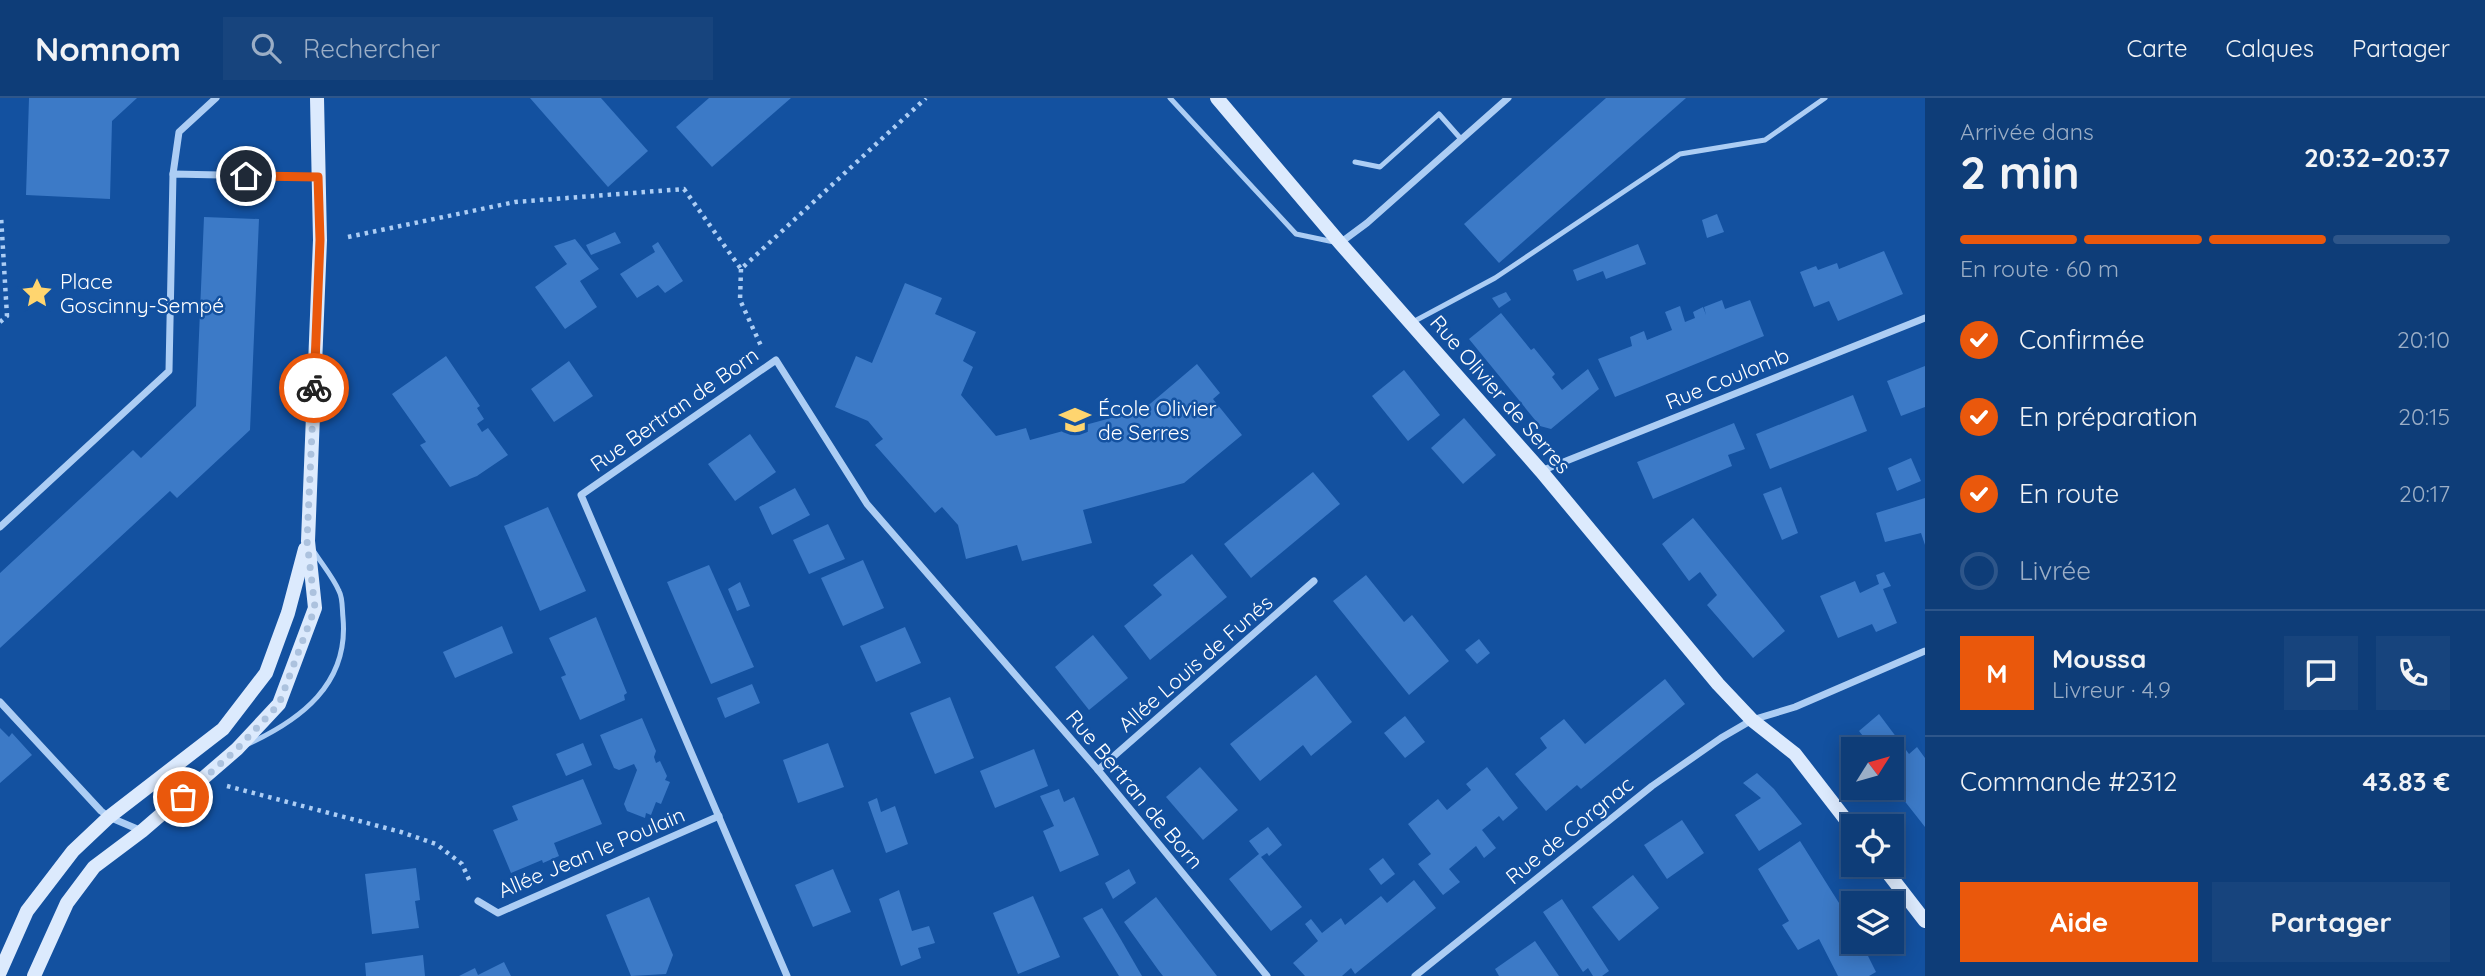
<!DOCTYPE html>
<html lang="fr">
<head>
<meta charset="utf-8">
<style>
	:root { --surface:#0e3d78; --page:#17447d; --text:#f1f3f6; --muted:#9baec6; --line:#2e568a; --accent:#ea580c }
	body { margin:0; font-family:Quicksand,sans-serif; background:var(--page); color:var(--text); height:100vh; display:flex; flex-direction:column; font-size:26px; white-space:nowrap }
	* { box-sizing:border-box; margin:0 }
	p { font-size:23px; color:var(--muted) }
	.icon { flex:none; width:38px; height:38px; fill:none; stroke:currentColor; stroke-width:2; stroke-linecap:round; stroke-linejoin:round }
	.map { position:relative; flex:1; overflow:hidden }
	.panel { display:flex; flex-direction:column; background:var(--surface); width:560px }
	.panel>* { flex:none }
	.needle { width:46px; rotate:53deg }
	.controls { position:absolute; left:1841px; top:639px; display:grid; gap:14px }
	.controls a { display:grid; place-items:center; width:63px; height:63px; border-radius:0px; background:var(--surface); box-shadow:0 4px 18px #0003,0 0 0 2px var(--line); font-size:35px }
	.pin { position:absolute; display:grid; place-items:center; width:60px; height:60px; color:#fff; margin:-30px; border:4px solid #fff; border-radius:50%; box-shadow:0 2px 7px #0007 }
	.courier { position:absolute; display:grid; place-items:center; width:70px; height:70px; margin:-35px; border:5px solid #ea580c; border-radius:50%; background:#fff; color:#222; box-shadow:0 2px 9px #0007 }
	.headline em { font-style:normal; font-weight:700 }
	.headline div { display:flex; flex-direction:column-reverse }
	.headline { display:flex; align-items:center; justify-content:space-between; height:119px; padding:0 35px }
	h1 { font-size:46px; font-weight:700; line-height:52px }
	.bar { display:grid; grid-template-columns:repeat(4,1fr); gap:10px 7px; align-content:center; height:84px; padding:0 35px }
	.bar i { height:9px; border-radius:5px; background:var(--line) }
	.bar .active { background:var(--accent) }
	.bar p { grid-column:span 4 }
	.line { display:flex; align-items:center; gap:18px; padding:0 35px; border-top:2px solid var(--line) }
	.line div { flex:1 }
	.round { display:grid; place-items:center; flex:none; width:74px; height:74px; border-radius:0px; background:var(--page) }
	ol { padding:0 35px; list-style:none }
	li { display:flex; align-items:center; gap:21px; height:77px }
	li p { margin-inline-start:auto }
	li .icon { padding:7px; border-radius:50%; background:var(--accent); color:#fff; stroke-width:4 }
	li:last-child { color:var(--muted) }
	li i { width:38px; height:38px; border:4px solid var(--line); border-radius:50% }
	.button { display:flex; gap:14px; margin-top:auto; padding:14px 35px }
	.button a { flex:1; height:80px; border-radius:0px; background:var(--accent); color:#fff; font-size:28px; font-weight:700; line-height:80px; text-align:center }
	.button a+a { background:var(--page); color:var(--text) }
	header { display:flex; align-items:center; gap:42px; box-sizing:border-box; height:98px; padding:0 35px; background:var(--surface); border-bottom:2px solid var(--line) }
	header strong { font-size:33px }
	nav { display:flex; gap:38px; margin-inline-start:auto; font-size:24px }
	.search { width:490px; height:63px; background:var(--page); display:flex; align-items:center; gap:18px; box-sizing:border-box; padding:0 24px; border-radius:0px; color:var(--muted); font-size:26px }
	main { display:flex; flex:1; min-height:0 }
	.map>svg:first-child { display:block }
	.building { fill:#3c7ac7 }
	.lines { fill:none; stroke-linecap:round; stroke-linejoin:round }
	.path { stroke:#accdf4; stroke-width:4.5; stroke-dasharray:3.5 5; stroke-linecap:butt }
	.lane { stroke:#accdf4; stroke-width:5 }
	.street { stroke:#accdf4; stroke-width:7 }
	.secondary { stroke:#dceafd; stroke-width:14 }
	.done { stroke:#acc2de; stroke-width:7; stroke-dasharray:0 12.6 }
	.route { stroke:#ea580c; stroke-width:9 }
	.labels { text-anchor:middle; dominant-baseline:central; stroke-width:5; stroke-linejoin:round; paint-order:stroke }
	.poi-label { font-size:21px; fill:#fff; stroke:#1351a0; text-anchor:start }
	.street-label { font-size:21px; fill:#fff; stroke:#1351a0 }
</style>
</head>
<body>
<header>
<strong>Nomnom</strong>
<div class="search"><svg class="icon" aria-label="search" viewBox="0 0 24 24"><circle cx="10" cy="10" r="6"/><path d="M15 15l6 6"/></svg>Rechercher</div>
<nav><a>Carte</a><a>Calques</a><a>Partager</a></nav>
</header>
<main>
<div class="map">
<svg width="1925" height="878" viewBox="0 0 1925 878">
	<rect width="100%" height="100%" fill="#1351a0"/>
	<g class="building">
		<path d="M29,0H137L112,23L110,101L26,97Z"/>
		<path d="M530,0H601L648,53L608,89Z"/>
		<path d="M709,0H791L712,69L676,29Z"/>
		<path d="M1606,0H1686L1499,165L1464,126Z"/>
		<path d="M1717,116L1724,134L1707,140L1702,122Z"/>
		<path d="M204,119L259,121L250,332L177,400L170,393L0,550V475L133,352L141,360L196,308Z"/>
		<path d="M615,134L621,145L591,157L586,147Z"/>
		<path d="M575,141L599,171L580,183L597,209L565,231L535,189L567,166L554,148Z"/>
		<path d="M658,144L683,183L665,195L658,187L637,200L620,176L655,154L652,148Z"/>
		<path d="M1638,146L1646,166L1606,181L1603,173L1577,183L1573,172Z"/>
		<path d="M1884,153L1903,196L1838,223L1829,203L1814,209L1800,174L1816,168L1818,172L1837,165L1839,171Z"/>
		<path d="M905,185L942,200L935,216L976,234L963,263L973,269L961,297L996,338L1026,330L1030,342L1144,311L1197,266L1220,295L1213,301L1242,337L1184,385L1083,412L1092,445L1022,463L1017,447L966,461L958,427L942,409L935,415L875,347L883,341L868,323L835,309L856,258L872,265Z"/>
		<path d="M1506,194L1511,202L1499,210L1492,200Z"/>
		<path d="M1722,202L1725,211L1750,202L1764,238L1615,299L1598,261L1632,248L1630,239L1644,233L1647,242L1672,232L1665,214L1680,208L1685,224L1695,220L1693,214L1703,209L1706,217L1704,209Z"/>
		<path d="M1501,215L1531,252L1534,250L1555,276L1552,279L1562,292L1588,271L1599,291L1551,331L1540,328L1469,241Z"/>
		<path d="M446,258L480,308L477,310L484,321L477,326L482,334L488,330L508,357L477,378L450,389L420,347L426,344L392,296Z"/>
		<path d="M569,263L593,298L554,324L531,291Z"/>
		<path d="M1925,268V309L1901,318L1887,283Z"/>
		<path d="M1404,272L1440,317L1408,343L1372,298Z"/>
		<path d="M1853,297L1867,333L1770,371L1756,336Z"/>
		<path d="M1464,320L1496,357L1463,386L1431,350Z"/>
		<path d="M1734,325L1745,351L1728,357L1732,368L1653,401L1637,364Z"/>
		<path d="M750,336L776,374L735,403L708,366Z"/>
		<path d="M1911,360L1921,383L1897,393L1888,370Z"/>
		<path d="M1313,374L1340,406L1251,480L1224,446Z"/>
		<path d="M1781,389L1798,435L1782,442L1763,396Z"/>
		<path d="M795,390L810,417L772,437L759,409Z"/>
		<path d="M1925,400V447L1921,435L1885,444L1876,415Z"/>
		<path d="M548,409L586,493L540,513L504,428Z"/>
		<path d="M1693,420L1785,533L1753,560L1707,507L1717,497L1700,474L1689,483L1662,446Z"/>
		<path d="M828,426L845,461L809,476L793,442Z"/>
		<path d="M1192,456L1227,499L1150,562L1124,528L1162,497L1153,487Z"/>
		<path d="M863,462L884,510L843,528L821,480Z"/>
		<path d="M709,467L754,569L711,586L667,484Z"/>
		<path d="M1884,474L1891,488L1883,491L1897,525L1876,534L1872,526L1838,540L1820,498L1855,483L1860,495L1879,486L1876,477Z"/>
		<path d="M1366,477L1404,524L1412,517L1449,563L1409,597L1333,503Z"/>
		<path d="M740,484L750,508L737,513L728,491Z"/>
		<path d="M596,519L627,595L624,597L625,602L580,622L561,579L566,577L549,540Z"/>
		<path d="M502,528L513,555L455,580L443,554Z"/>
		<path d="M905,529L921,565L876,584L860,548Z"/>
		<path d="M1093,537L1128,580L1089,612L1055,569Z"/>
		<path d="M1479,541L1490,555L1477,566L1465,552Z"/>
		<path d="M1316,577L1352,624L1311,658L1303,647L1260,683L1230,646Z"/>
		<path d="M1665,581L1685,606L1581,691L1577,687L1546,713L1515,676L1547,650L1540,640L1564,621L1585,646Z"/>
		<path d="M752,586L760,605L725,620L717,600Z"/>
		<path d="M950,599L974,660L935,676L910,615Z"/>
		<path d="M1879,616L1909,656L1917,649L1925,660V729L1892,687V651H1865L1870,647L1859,633Z"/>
		<path d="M1405,618L1425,644L1405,660L1384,635Z"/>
		<path d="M642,620L656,653L654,659L656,665L660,663L667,678L665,682L670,684L661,706L656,704L651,717L646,715L645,720L627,713L624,706L637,672L634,666L619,672L614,670L600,637Z"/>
		<path d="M0,630L9,639L12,635L32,657L0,685Z"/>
		<path d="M583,645L592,667L566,678L556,656Z"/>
		<path d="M828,645L844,689L798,705L783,662Z"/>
		<path d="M1034,651L1048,688L995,710L980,673Z"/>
		<path d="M1200,669L1238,712L1203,742L1166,699Z"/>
		<path d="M1487,669L1518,710L1503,723L1499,718L1482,732L1496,750L1484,760L1476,748L1449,771L1460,784L1443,797L1418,766L1431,756L1408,726L1438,701L1447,712L1471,692L1466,686Z"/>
		<path d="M1757,675L1774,691L1802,726L1759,753L1735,717L1761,700L1743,685Z"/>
		<path d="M583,681L602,726L554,745L559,758L543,765L542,762L511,775L493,732L518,722L512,708Z"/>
		<path d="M1059,691L1064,704L1074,699L1099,757L1060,774L1043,733L1054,728L1040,698Z"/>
		<path d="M877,700L881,714L895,708L908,746L886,755L868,704Z"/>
		<path d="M1682,722L1704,755L1667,781L1644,747Z"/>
		<path d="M1268,729L1282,747L1269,758L1267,755L1261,759L1302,809L1271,833L1229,781L1259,756L1249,743Z"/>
		<path d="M1800,743L1851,824L1853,844H1861L1876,874L1869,878H1838L1819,841L1798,852L1782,827L1789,823L1758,771Z"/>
		<path d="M1383,760L1395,776L1381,787L1369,771Z"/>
		<path d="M416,770L420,802L415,803L419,830L372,836L365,776Z"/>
		<path d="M833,771L851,814L813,829L795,787Z"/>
		<path d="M1129,771L1136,785L1113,801L1105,785Z"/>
		<path d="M1633,777L1659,810L1619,843L1592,809Z"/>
		<path d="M1414,782L1436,810L1355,876L1351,870L1342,878H1305L1293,865L1318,843L1305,826L1311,821L1322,835L1341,820L1345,827L1381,798L1387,805Z"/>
		<path d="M899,792L912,833L929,828L935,845L918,850L921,860L901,868L879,801Z"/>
		<path d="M1033,798L1060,859L1018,876L993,815Z"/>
		<path d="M649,799L673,857L666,876L631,878L606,817Z"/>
		<path d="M1156,799L1192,846L1217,878H1163L1159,873L1124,824Z"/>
		<path d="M1562,801L1609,873L1602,878H1593L1588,870L1583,874L1543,814Z"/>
		<path d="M1102,810L1120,840L1142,878H1119L1083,820Z"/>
		<path d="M1535,843L1559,878H1499L1495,871Z"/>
		<path d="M423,857L425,878H366L365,865Z"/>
		<path d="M504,864L511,878H459L475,870L478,877Z"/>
	</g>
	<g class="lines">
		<g class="path">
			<path d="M348,139L515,104L684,91L741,171L926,0"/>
			<path d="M741,171L740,202L762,250"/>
			<path d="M0,224L7,218L1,118"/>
			<path d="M227,688L401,734L436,746L462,766L471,786"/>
		</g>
		<g class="lane">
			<path d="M1170,0L1296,136L1334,144"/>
			<path d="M1355,64L1380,69L1439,16L1461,41"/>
			<path d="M1411,225L1495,180L1680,56L1765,42L1825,0"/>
			<path d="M246,647C301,622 349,586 343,520C342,511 343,500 339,493C333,479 321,465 313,452"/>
		</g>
		<g class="street">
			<path d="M173,76L179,34L216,0"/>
			<path d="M1340,145L1367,125L1508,0"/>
			<path d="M1541,373L1925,220"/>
			<path d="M0,429L169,273L173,76L318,79"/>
			<path d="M0,604L101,713L109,719L142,733"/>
			<path d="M1098,672L1314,483"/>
			<path d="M478,803L498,815L719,718"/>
			<path d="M787,878L581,397L776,262L867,406L1098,672L1267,878"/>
			<path d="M1415,878L1652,688L1721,640L1752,622L1795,609L1925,553"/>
		</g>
		<g class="secondary">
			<path d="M1217,0L1340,145L1541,373L1718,586L1752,622L1795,656L1853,731"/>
			<path d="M1881,766L1925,823"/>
			<path d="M0,874L27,813L73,753L109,719L223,631L266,575L288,515L305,451"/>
			<path d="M34,878L67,805L94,769L142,733L237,651L279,606L315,510L308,443L320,142L317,0"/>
		</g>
	</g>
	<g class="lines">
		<path class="done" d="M183,699L237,651L279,606L315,510L307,443L314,290"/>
		<path class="route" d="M246,78L318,79L320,142L314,290"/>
	</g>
	<defs>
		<symbol id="sight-bare" viewBox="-9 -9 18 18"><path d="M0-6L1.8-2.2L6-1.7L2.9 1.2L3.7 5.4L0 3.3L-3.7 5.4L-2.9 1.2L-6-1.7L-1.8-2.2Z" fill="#ffd56f" stroke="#1351a0" stroke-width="2.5" paint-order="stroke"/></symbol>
		<symbol id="school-bare" viewBox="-9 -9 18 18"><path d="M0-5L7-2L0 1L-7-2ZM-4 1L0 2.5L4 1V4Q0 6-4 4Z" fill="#ffd56f" stroke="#1351a0" stroke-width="2.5" paint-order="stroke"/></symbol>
	</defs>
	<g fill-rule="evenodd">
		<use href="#sight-bare" x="15" y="173" width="44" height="44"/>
		<use href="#school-bare" x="1053" y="300" width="44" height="44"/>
	</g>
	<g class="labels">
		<g class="poi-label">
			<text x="60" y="183">Place<tspan x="60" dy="24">Goscinny-Sempé</tspan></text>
			<text x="1098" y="310">École Olivier<tspan x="1098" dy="24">de Serres</tspan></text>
		</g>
		<g class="street-label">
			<text transform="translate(1727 280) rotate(-22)">Rue Coulomb</text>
			<text transform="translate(1501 296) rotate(49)">Rue Olivier de Serres</text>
			<text transform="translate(674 311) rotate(-35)">Rue Bertran de Born</text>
			<text transform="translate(1195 565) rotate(-41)">Allée Louis de Funés</text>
			<text transform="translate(1135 691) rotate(50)">Rue Bertran de Born</text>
			<text transform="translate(1569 732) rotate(-39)">Rue de Corgnac</text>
			<text transform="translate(591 754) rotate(-23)">Allée Jean le Poulain</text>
		</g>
	</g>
</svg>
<div class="controls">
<a><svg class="needle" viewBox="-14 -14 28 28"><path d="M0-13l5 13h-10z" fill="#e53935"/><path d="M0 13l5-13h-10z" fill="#9baec6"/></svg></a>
<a><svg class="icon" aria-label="locate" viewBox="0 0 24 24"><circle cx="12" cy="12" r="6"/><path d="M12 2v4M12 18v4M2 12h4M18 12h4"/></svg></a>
<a><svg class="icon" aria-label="layers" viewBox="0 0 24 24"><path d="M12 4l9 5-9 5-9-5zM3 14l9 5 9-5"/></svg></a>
</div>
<div class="pin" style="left:183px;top:699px;background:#ea580c"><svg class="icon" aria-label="bag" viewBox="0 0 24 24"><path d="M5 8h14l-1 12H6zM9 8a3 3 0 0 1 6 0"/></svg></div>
<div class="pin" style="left:246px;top:78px;background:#1f2937"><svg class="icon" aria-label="home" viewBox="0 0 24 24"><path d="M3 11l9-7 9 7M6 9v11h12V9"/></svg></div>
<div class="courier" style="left:314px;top:290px"><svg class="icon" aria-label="bike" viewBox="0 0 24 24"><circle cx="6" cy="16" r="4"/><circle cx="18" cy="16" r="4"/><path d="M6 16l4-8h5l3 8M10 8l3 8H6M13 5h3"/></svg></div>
</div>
<section class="panel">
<div class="headline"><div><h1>2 min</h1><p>Arrivée dans</p></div><em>20:32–20:37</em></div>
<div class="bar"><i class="active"></i><i class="active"></i><i class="active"></i><i></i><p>En route · 60 m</p></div>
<ol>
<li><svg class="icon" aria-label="check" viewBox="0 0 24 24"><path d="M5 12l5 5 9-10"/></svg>Confirmée<p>20:10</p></li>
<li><svg class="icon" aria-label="check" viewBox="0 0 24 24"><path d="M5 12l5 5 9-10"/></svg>En préparation<p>20:15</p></li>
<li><svg class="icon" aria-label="check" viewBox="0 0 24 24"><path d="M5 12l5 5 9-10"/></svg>En route<p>20:17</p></li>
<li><i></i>Livrée</li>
</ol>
<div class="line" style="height:126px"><b class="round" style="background:var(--accent);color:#fff">M</b><div><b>Moussa</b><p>Livreur · 4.9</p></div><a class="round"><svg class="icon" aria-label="chat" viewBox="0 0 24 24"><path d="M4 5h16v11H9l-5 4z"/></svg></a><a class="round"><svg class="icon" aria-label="phone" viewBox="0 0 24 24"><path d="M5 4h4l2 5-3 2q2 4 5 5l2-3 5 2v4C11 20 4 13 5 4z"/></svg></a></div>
<div class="line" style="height:91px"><div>Commande #2312</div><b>43.83 €</b></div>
<div class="button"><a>Aide</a><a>Partager</a></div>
</section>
</main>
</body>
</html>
